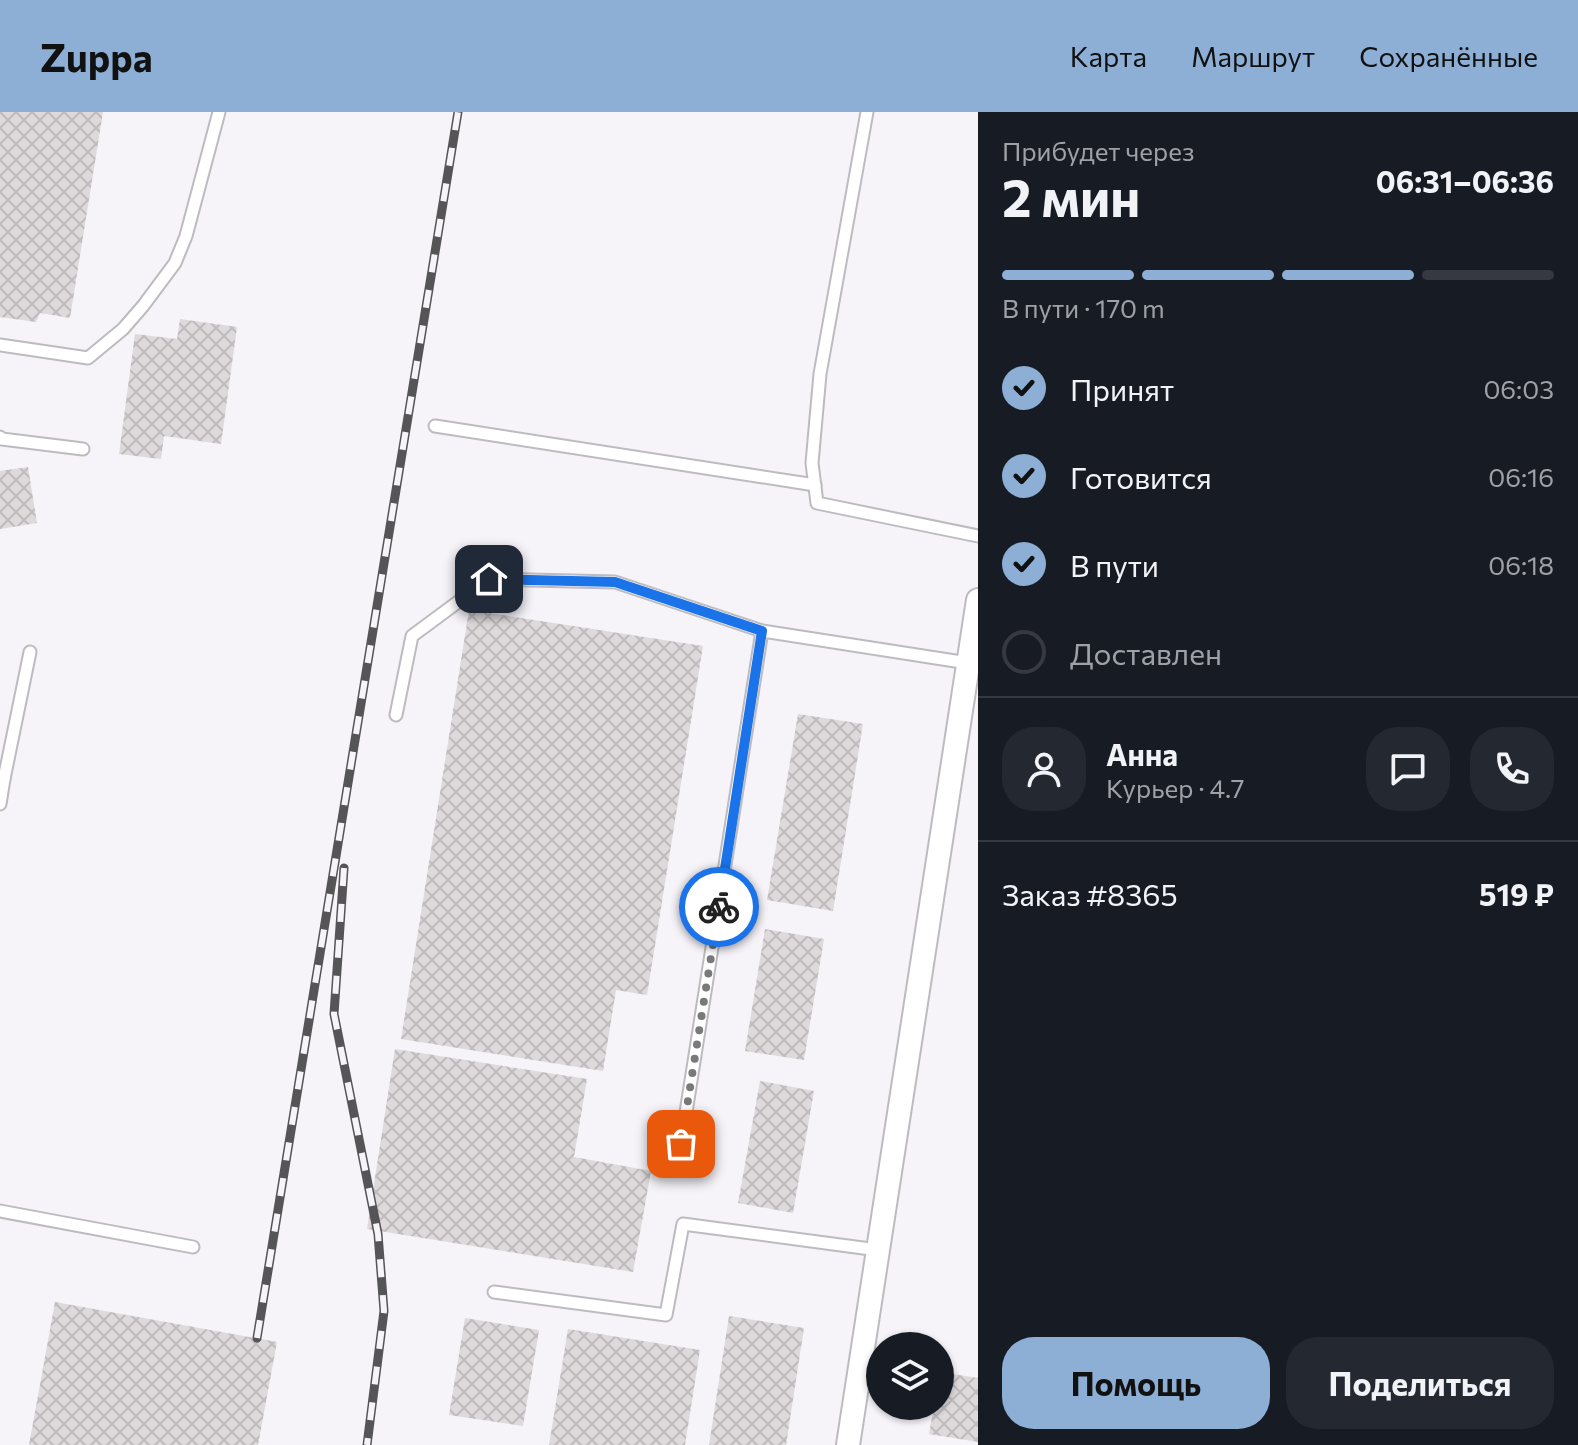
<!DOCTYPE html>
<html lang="ru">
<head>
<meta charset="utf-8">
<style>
	:root { --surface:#171b24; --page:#242831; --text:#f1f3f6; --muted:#9ea1a6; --line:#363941; --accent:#8eafd5 }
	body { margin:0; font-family:Commissioner,sans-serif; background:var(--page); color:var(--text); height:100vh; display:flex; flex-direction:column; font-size:30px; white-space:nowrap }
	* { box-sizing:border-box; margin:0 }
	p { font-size:26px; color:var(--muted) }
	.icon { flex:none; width:44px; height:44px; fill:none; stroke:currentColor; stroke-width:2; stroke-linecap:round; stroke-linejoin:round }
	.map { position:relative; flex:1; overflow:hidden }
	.side { display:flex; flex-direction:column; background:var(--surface); width:600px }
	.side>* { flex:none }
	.tools { position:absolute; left:866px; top:1220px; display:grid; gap:16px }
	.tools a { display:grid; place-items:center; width:88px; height:88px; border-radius:50%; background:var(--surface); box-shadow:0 2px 6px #0004; font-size:40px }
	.pin { position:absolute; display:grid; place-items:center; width:68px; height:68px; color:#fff; margin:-34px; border-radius:16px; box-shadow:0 4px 12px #0006 }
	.courier { position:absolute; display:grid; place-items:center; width:80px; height:80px; margin:-40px; border:6px solid #1a73e8; border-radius:50%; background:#fff; color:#222; box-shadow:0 2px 10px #0007 }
	.overview em { font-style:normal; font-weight:700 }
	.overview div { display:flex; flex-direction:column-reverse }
	.overview { display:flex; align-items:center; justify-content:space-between; height:136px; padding:0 24px }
	h1 { font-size:52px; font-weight:700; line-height:60px }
	.bar { display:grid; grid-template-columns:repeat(4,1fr); gap:12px 8px; align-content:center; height:96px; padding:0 24px }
	.bar i { height:10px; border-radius:6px; background:var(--line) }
	.bar .on { background:var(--accent) }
	.bar p { grid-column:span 4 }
	.line { display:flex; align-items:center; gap:20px; padding:0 24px; border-top:2px solid var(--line) }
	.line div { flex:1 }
	.round { display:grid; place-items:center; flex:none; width:84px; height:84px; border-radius:32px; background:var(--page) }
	ol { padding:0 24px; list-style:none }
	li { display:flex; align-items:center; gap:24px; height:88px }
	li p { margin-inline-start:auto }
	li .icon { padding:8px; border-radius:50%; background:var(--accent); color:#111; stroke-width:4 }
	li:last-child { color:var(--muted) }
	li i { width:44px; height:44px; border:4px solid var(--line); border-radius:50% }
	.cta { display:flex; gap:16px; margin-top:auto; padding:16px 24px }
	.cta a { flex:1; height:92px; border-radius:32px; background:var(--accent); color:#111; font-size:32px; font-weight:700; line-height:92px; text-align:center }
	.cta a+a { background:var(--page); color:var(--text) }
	header { display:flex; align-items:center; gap:48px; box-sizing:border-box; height:112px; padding:0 40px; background:var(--accent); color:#111 }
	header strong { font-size:38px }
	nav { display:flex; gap:44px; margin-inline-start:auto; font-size:28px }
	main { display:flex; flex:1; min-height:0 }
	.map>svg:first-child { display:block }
	.building { fill:url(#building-cross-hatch) }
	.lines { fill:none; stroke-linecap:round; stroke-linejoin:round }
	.service-casing { stroke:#bdbbbf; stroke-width:15 }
	.minor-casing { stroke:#bdbbbf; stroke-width:26 }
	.service { stroke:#fff; stroke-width:11 }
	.minor { stroke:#fff; stroke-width:22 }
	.rail-casing { stroke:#555456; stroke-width:9 }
	.rail { stroke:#f6f4f9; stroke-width:6; stroke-dasharray:18; stroke-linecap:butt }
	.done { stroke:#79787a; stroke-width:8; stroke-dasharray:0 14.4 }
	.route { stroke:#1a73e8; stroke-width:10 }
</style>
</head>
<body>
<header>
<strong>Zuppa</strong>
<nav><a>Карта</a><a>Маршрут</a><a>Сохранённые</a></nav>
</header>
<main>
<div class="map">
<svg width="978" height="1333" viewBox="0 0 978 1333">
	<defs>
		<pattern id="building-cross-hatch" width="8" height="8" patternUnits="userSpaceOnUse" patternTransform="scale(2)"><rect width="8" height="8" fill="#ded9db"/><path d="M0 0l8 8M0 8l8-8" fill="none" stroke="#bfbbbd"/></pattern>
	</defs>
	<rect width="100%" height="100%" fill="#f6f4f9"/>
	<g class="building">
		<path d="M0,0H103L70,206L40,201L36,210L0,205Z"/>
		<path d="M180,207L237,215L221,332L164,324L161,347L119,342L135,222L177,227Z"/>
		<path d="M28,355L37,411L0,417V359Z"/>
		<path d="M469,498L703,534L647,883L616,878L603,959L401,927Z"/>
		<path d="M798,602L863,612L833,799L767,788Z"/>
		<path d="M765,817L824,827L804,948L745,939Z"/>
		<path d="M395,937L587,967L574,1045L651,1059L633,1160L367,1117Z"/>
		<path d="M760,969L814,979L793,1101L738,1091Z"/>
		<path d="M55,1190L277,1230L258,1333H29Z"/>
		<path d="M729,1204L804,1216L786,1333H709Z"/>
		<path d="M465,1206L539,1218L523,1314L449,1303Z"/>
		<path d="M568,1217L700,1238L685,1333H549Z"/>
		<path d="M940,1260L978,1266V1330L929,1322L934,1294H940Z"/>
	</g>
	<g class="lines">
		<defs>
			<g id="service">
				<path d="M867,0L820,262L812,351L817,391L978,424"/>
				<path d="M0,233L88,246L123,217L143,194L175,151L186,124L219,0"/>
				<path d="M435,314L815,373"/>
				<path d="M0,325L2,327L83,337"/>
				<path d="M396,603L412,524L489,467L615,470L762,519"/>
				<path d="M0,666L4,667L0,692"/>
				<path d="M4,667L30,540"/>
				<path d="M681,1032L762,519L968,551"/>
				<path d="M0,1099L193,1135"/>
				<path d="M494,1180L666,1203L683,1112L878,1138"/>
			</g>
			<path id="minor" d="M848,1333L978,488"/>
		</defs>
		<use href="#service" class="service-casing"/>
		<use href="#minor" class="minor-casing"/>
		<use href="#service" class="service"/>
		<use href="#minor" class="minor"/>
		<defs>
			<g id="rail">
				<path d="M344,756L334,902L378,1122L384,1199L367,1333"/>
				<path d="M257,1226L458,0"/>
			</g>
		</defs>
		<use href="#rail" class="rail-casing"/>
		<use href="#rail" class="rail"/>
	</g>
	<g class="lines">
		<path class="done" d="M681,1032L719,795"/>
		<path class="route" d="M489,467L615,470L762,519L719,795"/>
	</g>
</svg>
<div class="tools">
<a><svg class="icon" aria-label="layers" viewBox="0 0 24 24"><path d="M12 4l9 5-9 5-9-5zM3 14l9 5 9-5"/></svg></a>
</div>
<div class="pin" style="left:681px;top:1032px;background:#ea580c"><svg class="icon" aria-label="bag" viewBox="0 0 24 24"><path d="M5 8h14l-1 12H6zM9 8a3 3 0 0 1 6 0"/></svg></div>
<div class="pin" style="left:489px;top:467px;background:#1f2937"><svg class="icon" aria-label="home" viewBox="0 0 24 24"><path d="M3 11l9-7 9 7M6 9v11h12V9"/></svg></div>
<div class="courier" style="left:719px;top:795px"><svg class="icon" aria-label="bike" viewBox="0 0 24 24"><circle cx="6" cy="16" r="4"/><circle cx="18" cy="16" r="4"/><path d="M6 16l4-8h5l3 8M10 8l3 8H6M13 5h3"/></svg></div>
</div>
<section class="side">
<div class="overview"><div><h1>2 мин</h1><p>Прибудет через</p></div><em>06:31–06:36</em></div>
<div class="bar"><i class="on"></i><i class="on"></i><i class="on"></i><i></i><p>В пути · 170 m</p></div>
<ol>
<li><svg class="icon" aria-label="check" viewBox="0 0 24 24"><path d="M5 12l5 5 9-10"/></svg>Принят<p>06:03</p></li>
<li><svg class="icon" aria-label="check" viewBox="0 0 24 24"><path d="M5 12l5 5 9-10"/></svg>Готовится<p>06:16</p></li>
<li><svg class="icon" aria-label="check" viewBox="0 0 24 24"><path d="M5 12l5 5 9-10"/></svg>В пути<p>06:18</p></li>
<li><i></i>Доставлен</li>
</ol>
<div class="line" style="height:144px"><a class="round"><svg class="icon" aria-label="person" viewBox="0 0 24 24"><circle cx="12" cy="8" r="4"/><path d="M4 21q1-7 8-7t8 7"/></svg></a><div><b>Анна</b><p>Курьер · 4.7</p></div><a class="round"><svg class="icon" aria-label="chat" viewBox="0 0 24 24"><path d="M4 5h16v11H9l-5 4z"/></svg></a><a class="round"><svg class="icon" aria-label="phone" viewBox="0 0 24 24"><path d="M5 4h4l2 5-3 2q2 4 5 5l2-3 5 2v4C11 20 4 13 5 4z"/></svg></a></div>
<div class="line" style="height:104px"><div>Заказ #8365</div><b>519 ₽</b></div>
<div class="cta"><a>Помощь</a><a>Поделиться</a></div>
</section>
</main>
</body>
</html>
